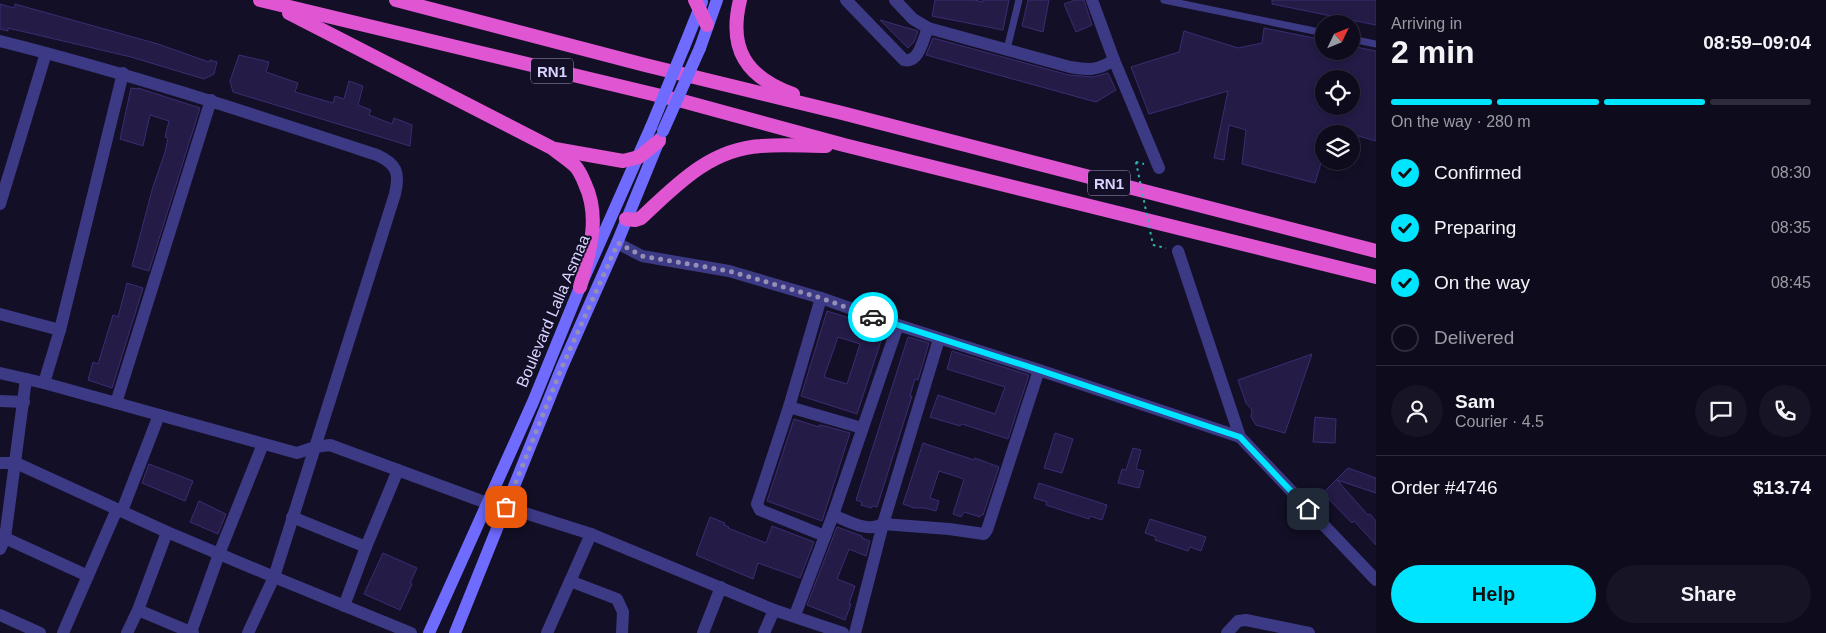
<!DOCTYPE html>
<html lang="en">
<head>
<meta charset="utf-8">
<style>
	:root { --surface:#0e0b1c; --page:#171425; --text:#f1f3f6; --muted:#9b9ba3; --line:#2e2b3b; --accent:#00e5ff }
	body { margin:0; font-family:Helvetica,sans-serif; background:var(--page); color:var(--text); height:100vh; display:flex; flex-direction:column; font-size:19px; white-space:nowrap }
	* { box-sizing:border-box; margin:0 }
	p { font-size:16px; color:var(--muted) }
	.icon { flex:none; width:28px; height:28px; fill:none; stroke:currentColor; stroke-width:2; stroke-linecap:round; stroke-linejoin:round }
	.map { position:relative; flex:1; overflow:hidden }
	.details { display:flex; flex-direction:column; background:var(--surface); width:450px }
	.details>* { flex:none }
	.needle { width:32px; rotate:47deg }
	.controls { position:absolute; left:1315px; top:15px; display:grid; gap:10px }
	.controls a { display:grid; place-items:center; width:45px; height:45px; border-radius:50%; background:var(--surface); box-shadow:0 2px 8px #0003,0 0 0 1px var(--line); font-size:25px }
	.pin { position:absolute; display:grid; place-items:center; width:42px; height:42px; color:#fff; margin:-21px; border-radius:10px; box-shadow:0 2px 8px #0006 }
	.courier { position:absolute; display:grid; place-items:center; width:50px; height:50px; margin:-25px; border:4px solid #00e5ff; border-radius:50%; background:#fff; color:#222; box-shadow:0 1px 6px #0007 }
	.overview em { font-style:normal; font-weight:700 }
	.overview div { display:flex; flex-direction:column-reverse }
	.overview { display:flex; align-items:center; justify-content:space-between; height:85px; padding:0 15px }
	h1 { font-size:32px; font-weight:700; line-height:38px }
	.bar { display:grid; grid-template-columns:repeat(4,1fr); gap:8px 5px; align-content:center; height:60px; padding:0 15px }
	.bar i { height:6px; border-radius:4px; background:var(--line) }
	.bar .active { background:var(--accent) }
	.bar p { grid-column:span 4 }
	.line { display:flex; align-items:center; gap:12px; padding:0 15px; border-top:1px solid var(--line) }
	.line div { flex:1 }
	.round { display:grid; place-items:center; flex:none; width:52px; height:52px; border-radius:26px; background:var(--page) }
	ol { padding:0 15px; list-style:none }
	li { display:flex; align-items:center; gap:15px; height:55px }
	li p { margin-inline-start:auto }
	li .icon { padding:5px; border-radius:50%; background:var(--accent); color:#111; stroke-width:4 }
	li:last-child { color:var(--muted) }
	li i { width:28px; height:28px; border:2px solid var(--line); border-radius:50% }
	.cta { display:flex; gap:10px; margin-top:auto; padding:10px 15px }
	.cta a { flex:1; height:58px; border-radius:30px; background:var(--accent); color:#111; font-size:20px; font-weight:700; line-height:58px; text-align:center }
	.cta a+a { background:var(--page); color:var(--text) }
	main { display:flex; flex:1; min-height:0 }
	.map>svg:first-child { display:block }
	.building { fill:#241b47; stroke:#3b2d73; fill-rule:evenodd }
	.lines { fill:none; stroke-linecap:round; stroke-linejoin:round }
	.path { stroke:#2fb8b0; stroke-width:2; stroke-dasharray:2.5 4; stroke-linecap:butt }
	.service { stroke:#3d3a85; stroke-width:7 }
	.minor { stroke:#3d3a85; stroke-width:12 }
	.secondary { stroke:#6f6bff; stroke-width:12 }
	.trunk { stroke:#e055d1; stroke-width:14 }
	.path-bridge { stroke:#2fb8b0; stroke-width:2; stroke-dasharray:2.5 4; stroke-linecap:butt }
	.secondary-bridge { stroke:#6f6bff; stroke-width:12 }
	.done { stroke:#948fb3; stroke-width:5; stroke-dasharray:0 9 }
	.route { stroke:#00e5ff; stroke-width:6 }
	.labels { text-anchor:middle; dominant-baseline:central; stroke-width:4; stroke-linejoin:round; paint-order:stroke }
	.shield { fill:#130f26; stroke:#9e99be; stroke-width:1 }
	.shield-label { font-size:15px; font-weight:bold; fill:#d9d4ff }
	.street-label { font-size:16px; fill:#d9d4ff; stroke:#130f26 }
</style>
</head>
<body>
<main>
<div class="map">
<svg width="1376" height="633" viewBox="0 0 1376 633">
	<rect width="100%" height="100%" fill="#130f26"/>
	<g class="building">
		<path d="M935,0H974L983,2V0H1009L1003,30L932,16Z"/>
		<path d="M1028,0H1049L1043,32L1022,26Z"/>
		<path d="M1075,0H1084L1092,25L1076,32L1064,4Z"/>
		<path d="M1272,0H1376V25L1272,4Z"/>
		<path d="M0,4L14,8L15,4L158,44L209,62L210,60L217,62L214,74L204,79L131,57L8,28V31L0,29Z"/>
		<path d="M880,20L918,31L914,42L908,48Z"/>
		<path d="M1264,28L1324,40V51H1351V46L1376,51V141L1331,128L1329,134H1324V153L1315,183L1242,164L1246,130L1229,125L1224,160L1214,158L1228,91L1149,114L1131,67L1179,52L1184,31L1238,48L1262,43ZM1324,79H1351V106H1324Z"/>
		<path d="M933,38L1069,75L1093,77L1108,73L1116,90L1096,102L926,55Z"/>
		<path d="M239,55L269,62L266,72L298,83L295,92L333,103L335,96L344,99L349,81L363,86L358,105L371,110L369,115L392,124L394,118L412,125L410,146L233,92L230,81Z"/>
		<path d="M131,88L138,89V88L200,108L149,271L132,266L152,190L165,152L168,138L165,137L169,121L150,115L143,146L120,139Z"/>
		<path d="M127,283L143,288L112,388L88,380L93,362L98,364L113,315L118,317Z"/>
		<path d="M827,311L885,329L857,414L801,396ZM838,337L860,344L847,384L824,377Z"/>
		<path d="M908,337L929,343L918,380L915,379L910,396H912L877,507L873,506L871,508L861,505L862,502L856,500Z"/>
		<path d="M952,351L1029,375L1008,439L962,424L960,426L930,417L938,395L995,414L1005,387L947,369Z"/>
		<path d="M1312,354L1285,433L1256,425L1251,417L1252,410L1246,403L1238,380Z"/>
		<path d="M1315,417L1336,419L1335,443L1313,442Z"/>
		<path d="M794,419L819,427V425L825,426L850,433L822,521L767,501Z"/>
		<path d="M1055,433L1073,439L1062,473L1044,468Z"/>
		<path d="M923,443L974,460L975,458L999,467L983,515H981L980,517L964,512L961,517L953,514L964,479L939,471L930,498L939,501L936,511L925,508H914L903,504Z"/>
		<path d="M1133,448L1141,450L1136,469L1144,471L1139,488L1118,483L1122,469L1126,470Z"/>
		<path d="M149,464L193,481L185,501L142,483Z"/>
		<path d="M1348,468L1376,478V493L1337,480L1368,515L1370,514L1376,521V545L1354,521L1352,523L1323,493Z"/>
		<path d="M1039,483L1107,505L1102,520L1090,516L1089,519L1046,505L1047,502L1034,498Z"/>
		<path d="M199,501L226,514L218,534L190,522Z"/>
		<path d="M710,517L725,523L724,525L729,527L728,528L766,543L772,526L814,542L800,578L758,563L753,579L696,555Z"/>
		<path d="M1150,519L1206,537L1201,551L1190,547L1188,551L1155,540L1156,537L1145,533Z"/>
		<path d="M837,527L862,536V538L870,541L866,556L849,549L837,579L855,586L849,604H851L845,620L807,605Z"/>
		<path d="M383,553L417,568L410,583L412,584L400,610L364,594Z"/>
	</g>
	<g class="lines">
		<g class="path">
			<path d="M1136,162L1144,164"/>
			<path d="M1153,245L1166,248"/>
		</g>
		<g class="service">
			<path d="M1164,0L1324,33"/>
			<path d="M1351,39L1376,44"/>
			<path d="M1007,49L1019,0"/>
		</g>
		<g class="minor">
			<path d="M846,0L904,60C919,64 923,39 928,28"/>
			<path d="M895,0L913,19L928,28L1070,67C1089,70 1097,71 1114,60"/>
			<path d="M1092,0L1114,60L1159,168"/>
			<path d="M0,41C128,73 252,114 377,155C397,164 400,173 395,194L274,577L248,633"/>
			<path d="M0,204L46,53"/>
			<path d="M617,243L642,256L729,271L821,298L898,325L1039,370L1240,437"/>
			<path d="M1178,251L1240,437L1376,580"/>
			<path d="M821,298L789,407L757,504L760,510L825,536"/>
			<path d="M0,314L60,330"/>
			<path d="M0,373L44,383L297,453L315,447L330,445L487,503L506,507L591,534L774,610L843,633"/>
			<path d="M44,383L60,330L123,73"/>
			<path d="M0,401L24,402"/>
			<path d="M116,403L211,100"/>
			<path d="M789,407L862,428"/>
			<path d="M0,463H16L167,532L274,577L411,633"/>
			<path d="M122,511L159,415"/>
			<path d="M833,515C849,521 867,533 883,524L949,529L984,534L987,530L1039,370"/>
			<path d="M292,517L366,547"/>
			<path d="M0,537L5,538L88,576"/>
			<path d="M0,549L5,538L26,379"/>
			<path d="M570,581L617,599L623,612L622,633"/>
			<path d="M344,606L366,547L398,470"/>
			<path d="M138,610L193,633"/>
			<path d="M0,615L40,633"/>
			<path d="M795,615L833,515L898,325"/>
			<path d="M191,632L219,554L263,444"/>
			<path d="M63,633L117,509"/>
			<path d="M127,633L138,610L167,532"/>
			<path d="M547,633L591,534"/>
			<path d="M703,633L721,587"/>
			<path d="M764,633L774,610"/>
			<path d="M855,633L883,524L939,339"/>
			<path d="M1227,633L1238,621L1246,620L1309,633"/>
		</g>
		<g class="secondary">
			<path d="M684,47L702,2"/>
			<path d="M700,48L717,0"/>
			<path d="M429,633L533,402L580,287L651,127"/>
			<path d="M455,633L562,367L617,243L660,138"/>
		</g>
		<g class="trunk">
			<path d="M260,0L686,102L844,145L1376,277"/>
			<path d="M396,0L645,65L842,113L1376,251"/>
			<path d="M695,0L707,25"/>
			<path d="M740,0C728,49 746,77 793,94"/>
			<path d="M289,13L552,148C559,154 569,160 576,167C580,172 583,179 585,184C601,218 589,253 580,287"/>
			<path d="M555,149L623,161L639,157L659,141"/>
			<path d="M626,219L635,220L641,218C676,185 710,149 761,146C783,144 805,146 826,146"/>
		</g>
		<path class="path-bridge" d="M1136,162L1153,245"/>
		<g class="secondary-bridge">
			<path d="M651,127L684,47"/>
			<path d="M663,131L700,48"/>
		</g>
	</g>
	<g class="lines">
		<path class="done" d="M506,507L562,367L618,243L642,256L729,271L821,298L873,317"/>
		<path class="route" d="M873,317L1039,370L1240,437L1308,509"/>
	</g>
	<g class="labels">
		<g class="shield">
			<rect x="531" y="58.5" width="42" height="25" rx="4"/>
			<rect x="1088" y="170.5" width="42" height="25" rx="4"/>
		</g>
		<g class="shield-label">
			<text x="552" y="71">RN1</text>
			<text x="1109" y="183">RN1</text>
		</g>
		<g class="street-label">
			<text transform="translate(553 311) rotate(-67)">Boulevard Lalla Asmaa</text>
		</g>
	</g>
</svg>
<div class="controls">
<a><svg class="needle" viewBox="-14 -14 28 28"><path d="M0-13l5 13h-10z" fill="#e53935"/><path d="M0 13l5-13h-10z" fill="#9b9ba3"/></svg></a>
<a><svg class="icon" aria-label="locate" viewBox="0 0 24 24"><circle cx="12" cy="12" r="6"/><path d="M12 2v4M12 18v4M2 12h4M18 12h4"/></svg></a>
<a><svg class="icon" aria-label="layers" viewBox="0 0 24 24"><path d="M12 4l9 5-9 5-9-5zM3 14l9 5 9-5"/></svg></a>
</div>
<div class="pin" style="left:506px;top:507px;background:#ea580c"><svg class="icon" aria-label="bag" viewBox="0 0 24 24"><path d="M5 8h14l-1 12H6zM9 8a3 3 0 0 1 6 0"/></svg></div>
<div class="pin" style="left:1308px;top:509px;background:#1f2937"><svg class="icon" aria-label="home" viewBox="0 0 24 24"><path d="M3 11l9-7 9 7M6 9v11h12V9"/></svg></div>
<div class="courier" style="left:873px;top:317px"><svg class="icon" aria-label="car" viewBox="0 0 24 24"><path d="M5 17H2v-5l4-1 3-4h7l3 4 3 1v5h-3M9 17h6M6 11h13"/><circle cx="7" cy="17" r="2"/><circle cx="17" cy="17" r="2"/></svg></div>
</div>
<section class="details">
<div class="overview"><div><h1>2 min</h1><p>Arriving in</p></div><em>08:59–09:04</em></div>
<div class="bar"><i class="active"></i><i class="active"></i><i class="active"></i><i></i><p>On the way · 280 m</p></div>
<ol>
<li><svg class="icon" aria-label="check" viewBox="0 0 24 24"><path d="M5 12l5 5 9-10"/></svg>Confirmed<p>08:30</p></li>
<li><svg class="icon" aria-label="check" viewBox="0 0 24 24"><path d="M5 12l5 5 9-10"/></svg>Preparing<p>08:35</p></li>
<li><svg class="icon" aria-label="check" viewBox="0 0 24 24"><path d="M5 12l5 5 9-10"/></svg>On the way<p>08:45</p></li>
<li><i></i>Delivered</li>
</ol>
<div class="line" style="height:90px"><a class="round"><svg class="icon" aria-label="person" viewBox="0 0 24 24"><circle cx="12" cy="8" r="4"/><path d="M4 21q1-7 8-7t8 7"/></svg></a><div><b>Sam</b><p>Courier · 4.5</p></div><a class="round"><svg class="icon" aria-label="chat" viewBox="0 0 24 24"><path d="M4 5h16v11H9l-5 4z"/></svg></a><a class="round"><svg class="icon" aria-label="phone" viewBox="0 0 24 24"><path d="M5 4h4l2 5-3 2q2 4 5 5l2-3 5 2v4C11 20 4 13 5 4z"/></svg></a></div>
<div class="line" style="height:65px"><div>Order #4746</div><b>$13.74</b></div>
<div class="cta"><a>Help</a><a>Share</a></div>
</section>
</main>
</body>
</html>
